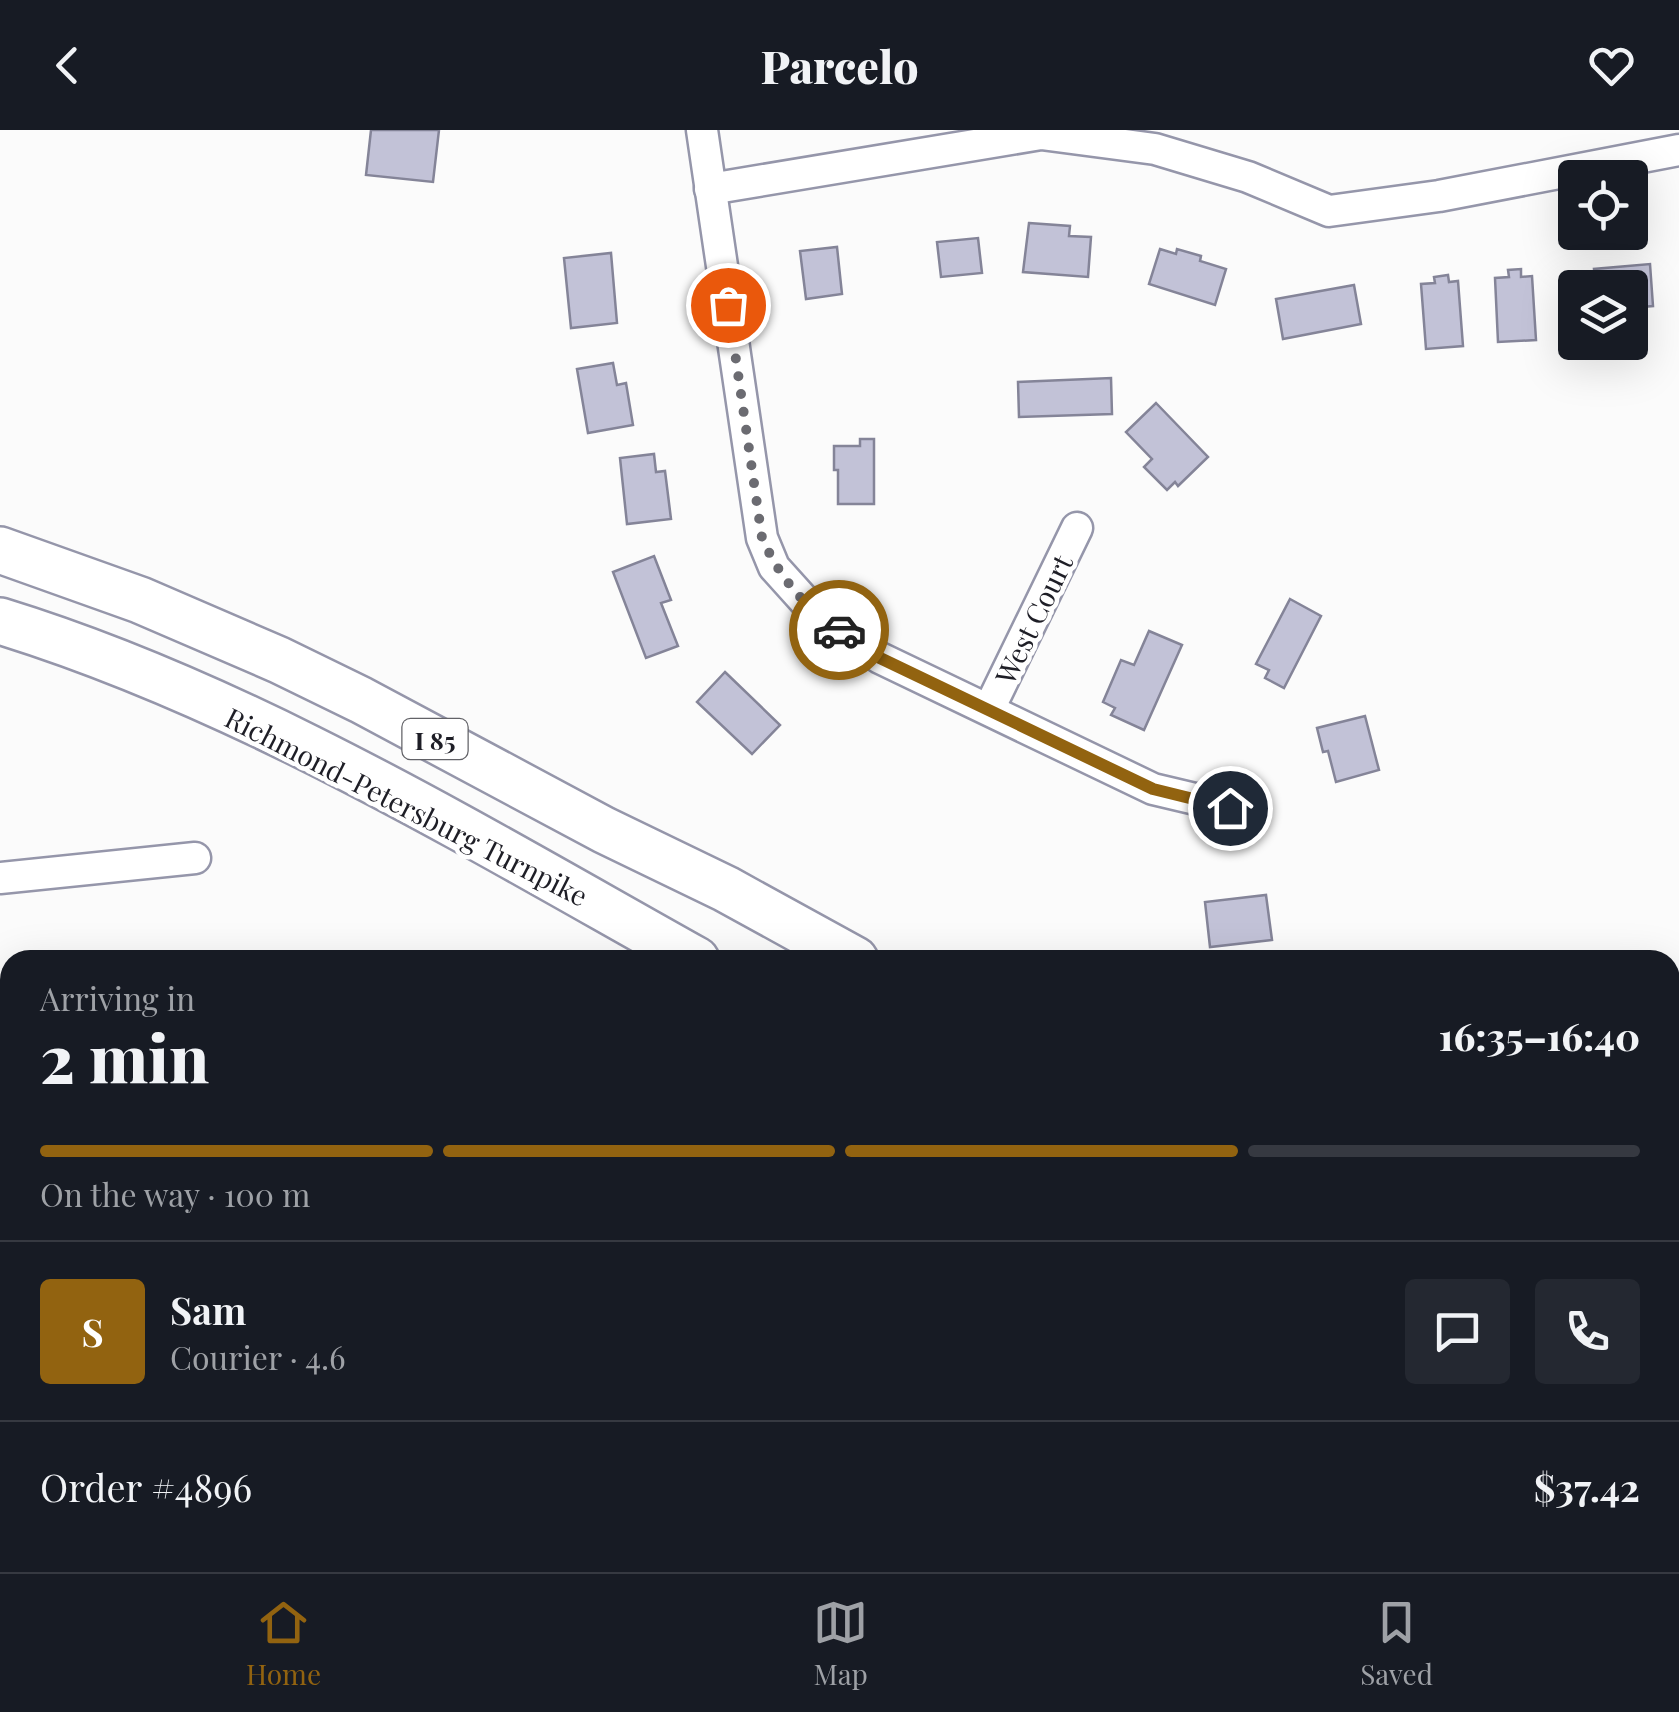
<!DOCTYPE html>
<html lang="en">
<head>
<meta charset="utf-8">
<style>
	:root { --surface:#171b24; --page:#242831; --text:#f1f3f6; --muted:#9ea1a6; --line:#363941; --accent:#926310 }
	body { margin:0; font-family:"Playfair Display",serif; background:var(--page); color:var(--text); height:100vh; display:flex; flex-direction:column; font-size:38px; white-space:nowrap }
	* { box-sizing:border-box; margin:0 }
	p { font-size:32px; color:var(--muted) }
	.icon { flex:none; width:55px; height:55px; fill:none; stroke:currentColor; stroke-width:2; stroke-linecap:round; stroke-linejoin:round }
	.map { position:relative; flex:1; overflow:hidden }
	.drawer { position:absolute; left:0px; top:820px; width:1680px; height:622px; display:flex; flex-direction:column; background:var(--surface); border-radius:30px 30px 0 0; box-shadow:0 10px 40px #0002 }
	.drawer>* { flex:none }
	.controls { position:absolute; left:1558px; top:30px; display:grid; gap:20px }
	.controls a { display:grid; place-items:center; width:90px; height:90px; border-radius:10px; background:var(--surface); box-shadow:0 10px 40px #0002; font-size:50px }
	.pin { position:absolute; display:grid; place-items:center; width:85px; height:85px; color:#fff; margin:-42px; border:5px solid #fff; border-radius:50%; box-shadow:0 2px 10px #0007 }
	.courier { position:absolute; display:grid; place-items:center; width:100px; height:100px; margin:-50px; border:8px solid #926310; border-radius:50%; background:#fff; color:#222; box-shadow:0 2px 12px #0007 }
	.headline em { font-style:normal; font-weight:800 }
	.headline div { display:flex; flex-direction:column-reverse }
	.headline { display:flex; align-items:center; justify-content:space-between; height:170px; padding:0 40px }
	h1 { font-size:65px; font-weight:800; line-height:75px }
	.bar { display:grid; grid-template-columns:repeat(4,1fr); gap:15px 10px; align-content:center; height:120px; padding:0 40px }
	.bar i { height:12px; border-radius:8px; background:var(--line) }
	.bar .selected { background:var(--accent) }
	.bar p { grid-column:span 4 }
	.line { display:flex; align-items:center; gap:25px; padding:0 40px; border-top:2px solid var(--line) }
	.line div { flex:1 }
	.round { display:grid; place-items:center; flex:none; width:105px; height:105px; border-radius:10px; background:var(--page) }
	header { display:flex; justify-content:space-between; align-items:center; height:130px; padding:0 40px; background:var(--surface); font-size:45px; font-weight:800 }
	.tabs { display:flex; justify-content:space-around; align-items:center; height:140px; border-top:2px solid var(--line); background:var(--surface); font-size:28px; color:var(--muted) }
	.tabs a { display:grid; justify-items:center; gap:5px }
	.tabs .selected { color:var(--accent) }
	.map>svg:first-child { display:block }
	.building { fill:#c2c2d7; stroke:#848498; stroke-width:2.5 }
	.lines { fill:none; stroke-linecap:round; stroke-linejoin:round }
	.minor-casing { stroke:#9596aa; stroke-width:35 }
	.major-casing { stroke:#9596aa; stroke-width:45 }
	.highway-casing { stroke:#9596aa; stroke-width:50 }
	.minor { stroke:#fff; stroke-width:30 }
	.major { stroke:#fff; stroke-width:40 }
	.highway { stroke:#fff; stroke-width:45 }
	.done { stroke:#6b6b71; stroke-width:10; stroke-dasharray:0 18 }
	.route { stroke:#926310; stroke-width:12 }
	.labels { text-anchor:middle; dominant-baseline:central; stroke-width:9; stroke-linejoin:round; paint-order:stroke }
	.shield { fill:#fff; stroke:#626267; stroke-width:2.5 }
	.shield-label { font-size:25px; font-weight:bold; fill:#1e1e26 }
	.street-label { font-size:28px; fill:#1e1e26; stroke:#fff }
</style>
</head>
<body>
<header><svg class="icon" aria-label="back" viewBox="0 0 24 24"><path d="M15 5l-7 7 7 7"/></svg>Parcelo<svg class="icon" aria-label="heart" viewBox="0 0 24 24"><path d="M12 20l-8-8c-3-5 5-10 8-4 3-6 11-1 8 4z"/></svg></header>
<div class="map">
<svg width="1679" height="1442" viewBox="0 0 1679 1442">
	<rect width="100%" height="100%" fill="#fbfbfb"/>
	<g class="building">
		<path d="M371,0H439L433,52L366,45Z"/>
		<path d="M1029,93L1070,96L1069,106L1091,107L1088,147L1023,142Z"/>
		<path d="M978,108L982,143L941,147L937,112Z"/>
		<path d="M837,117L842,164L806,169L800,121Z"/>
		<path d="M1160,119L1176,124L1177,119L1201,126L1200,131L1226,139L1215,175L1149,154Z"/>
		<path d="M611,123L617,193L571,198L564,128Z"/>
		<path d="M1650,134L1653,176L1630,178V158H1596L1594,139Z"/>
		<path d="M1521,139V147L1532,146L1536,210L1498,212L1495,148L1509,147L1508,140Z"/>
		<path d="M1448,145L1449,152L1458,151L1463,216L1426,219L1421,154L1435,153L1434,147Z"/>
		<path d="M1354,155L1361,194L1283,209L1276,169Z"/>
		<path d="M613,233L617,255L626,253L633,295L588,303L577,239Z"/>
		<path d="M1111,248L1112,284L1019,287L1018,252Z"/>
		<path d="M1156,273L1208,327L1178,356L1175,352L1167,360L1144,337L1152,329L1126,302Z"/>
		<path d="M860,309H874V374H838V340H834V316H860Z"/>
		<path d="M654,324L656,342L665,341L671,389L627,394L620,328Z"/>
		<path d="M654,426L671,470L661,473L678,516L646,528L613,442Z"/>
		<path d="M1290,469L1321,486L1284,558L1265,548L1269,540L1256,534Z"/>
		<path d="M1149,501L1182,515L1144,600L1111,585L1115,578L1103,572L1121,530L1134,535Z"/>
		<path d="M725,542L780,595L752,624L697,572Z"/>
		<path d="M1365,586L1379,640L1336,652L1328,621L1323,622L1317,598Z"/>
		<path d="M1266,765L1272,810L1210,817L1205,772Z"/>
		<path d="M10,1191V1225L0,1226V1192Z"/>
		<path d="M144,1432H212L213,1442H145Z"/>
		<path d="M572,1432H587L601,1442H566Z"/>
		<path d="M1191,1432H1256V1442H1192Z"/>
		<path d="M1332,1432H1385L1382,1442H1329Z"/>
	</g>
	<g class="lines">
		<defs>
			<g id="minor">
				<path d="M702,0L762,408L774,437L820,488L880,528L1153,659L1229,677"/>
				<path d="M710,59L1041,4L1155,19L1248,47L1329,81L1439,66L1679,20"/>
				<path d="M989,579L1077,398"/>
				<path d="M0,748L195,728"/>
				<path d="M381,1432L394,1442"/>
			</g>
			<g id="major">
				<path d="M1670,1173L1679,1172"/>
				<path d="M0,1375L10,1374"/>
			</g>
			<g id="highway">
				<path d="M0,420L140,470L279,530L361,570L604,700L726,759L855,830"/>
				<path d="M0,491C244,566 474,706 696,830"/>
				<path d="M1670,1223L1679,1228"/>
				<path d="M1670,1297L1679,1302"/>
				<path d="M1670,1377L1679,1382"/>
			</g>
		</defs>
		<use href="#minor" class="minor-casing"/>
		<use href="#major" class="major-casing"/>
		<use href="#highway" class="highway-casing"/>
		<use href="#minor" class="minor"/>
		<use href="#major" class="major"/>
		<use href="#highway" class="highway"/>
	</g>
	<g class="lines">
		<path class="done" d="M728,175L762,408C779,446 804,477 839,500"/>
		<path class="route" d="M839,500L880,528L1153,659L1230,678"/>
	</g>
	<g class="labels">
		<rect class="shield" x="402.5" y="589" width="65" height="40" rx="8"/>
		<g class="shield-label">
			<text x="435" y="609">I 85</text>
		</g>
		<g class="street-label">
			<text transform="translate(1033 489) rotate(-64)">West Court</text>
			<text transform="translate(407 676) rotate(27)">Richmond-Petersburg Turnpike</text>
		</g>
	</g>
</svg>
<div class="controls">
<a><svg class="icon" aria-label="locate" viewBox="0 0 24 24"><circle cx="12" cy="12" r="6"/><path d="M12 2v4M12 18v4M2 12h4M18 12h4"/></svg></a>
<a><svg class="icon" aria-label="layers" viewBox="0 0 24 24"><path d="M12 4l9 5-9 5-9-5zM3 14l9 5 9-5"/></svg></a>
</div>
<div class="pin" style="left:728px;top:175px;background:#ea580c"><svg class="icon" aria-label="bag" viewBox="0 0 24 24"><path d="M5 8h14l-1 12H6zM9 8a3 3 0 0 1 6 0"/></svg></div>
<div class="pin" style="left:1230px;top:678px;background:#1f2937"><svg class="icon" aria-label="home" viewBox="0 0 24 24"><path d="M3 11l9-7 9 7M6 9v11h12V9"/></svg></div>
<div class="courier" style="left:839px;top:500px"><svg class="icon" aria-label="car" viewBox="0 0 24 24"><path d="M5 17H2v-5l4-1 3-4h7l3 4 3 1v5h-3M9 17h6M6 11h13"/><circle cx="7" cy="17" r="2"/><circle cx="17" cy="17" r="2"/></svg></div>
<section class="drawer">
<div class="headline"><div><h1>2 min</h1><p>Arriving in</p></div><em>16:35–16:40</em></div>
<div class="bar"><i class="selected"></i><i class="selected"></i><i class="selected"></i><i></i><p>On the way · 100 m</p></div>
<div class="line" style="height:180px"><b class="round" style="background:var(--accent);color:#fff">S</b><div><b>Sam</b><p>Courier · 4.6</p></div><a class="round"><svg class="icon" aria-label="chat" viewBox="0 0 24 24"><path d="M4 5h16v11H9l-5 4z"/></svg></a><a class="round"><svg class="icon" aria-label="phone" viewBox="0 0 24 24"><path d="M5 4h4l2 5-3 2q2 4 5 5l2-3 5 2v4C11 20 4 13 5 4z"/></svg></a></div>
<div class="line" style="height:130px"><div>Order #4896</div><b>$37.42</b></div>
</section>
</div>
<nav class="tabs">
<a class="selected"><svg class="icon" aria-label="home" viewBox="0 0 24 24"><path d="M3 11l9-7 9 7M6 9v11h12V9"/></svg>Home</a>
<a><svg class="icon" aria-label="map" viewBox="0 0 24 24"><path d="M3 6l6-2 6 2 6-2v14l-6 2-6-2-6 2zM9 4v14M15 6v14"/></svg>Map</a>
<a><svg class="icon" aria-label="saved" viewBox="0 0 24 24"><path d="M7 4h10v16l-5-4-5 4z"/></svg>Saved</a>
</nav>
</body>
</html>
